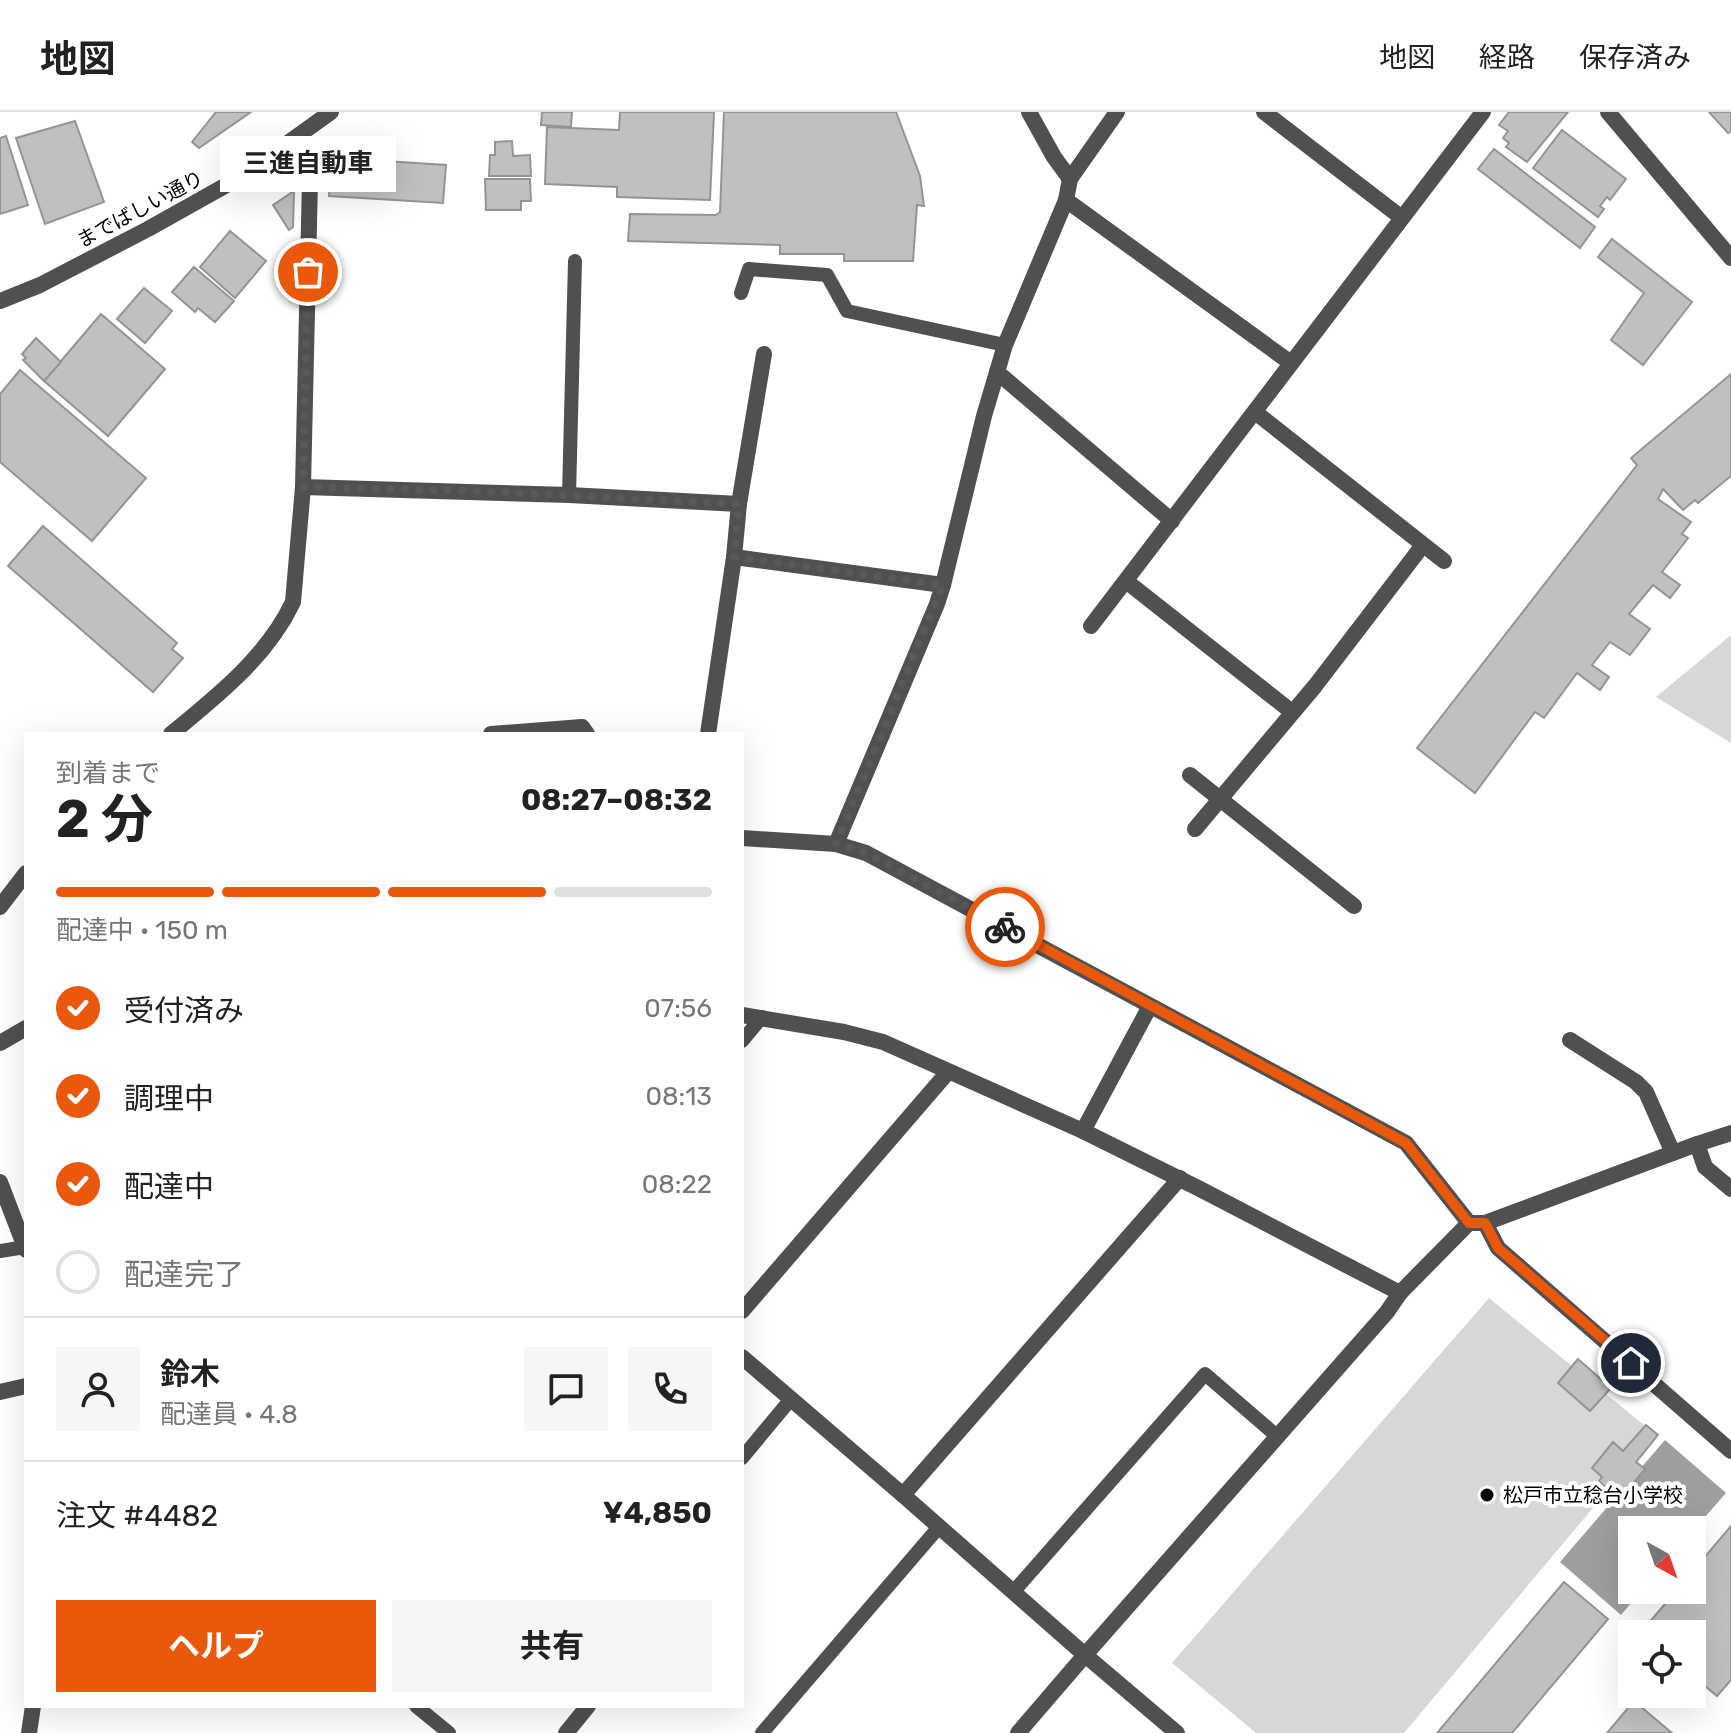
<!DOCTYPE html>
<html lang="ja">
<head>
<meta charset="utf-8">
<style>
	:root { --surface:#fff; --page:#f6f6f6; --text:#222; --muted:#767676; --line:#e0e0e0; --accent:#ea580c }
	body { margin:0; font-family:Rubik,"Noto Sans JP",sans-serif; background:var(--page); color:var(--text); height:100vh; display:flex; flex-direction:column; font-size:30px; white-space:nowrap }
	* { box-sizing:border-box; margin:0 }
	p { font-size:26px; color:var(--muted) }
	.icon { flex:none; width:44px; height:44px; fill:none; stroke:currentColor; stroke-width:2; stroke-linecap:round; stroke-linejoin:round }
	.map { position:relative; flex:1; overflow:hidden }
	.sheet { position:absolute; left:24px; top:620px; width:720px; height:976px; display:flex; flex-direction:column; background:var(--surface); border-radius:0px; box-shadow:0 8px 32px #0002 }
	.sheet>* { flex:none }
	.needle { width:52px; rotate:140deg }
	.buttons { position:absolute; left:1618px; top:1404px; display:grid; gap:16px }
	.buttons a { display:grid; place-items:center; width:88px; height:88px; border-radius:0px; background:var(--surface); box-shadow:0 8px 32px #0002; font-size:40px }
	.pin { position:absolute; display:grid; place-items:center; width:68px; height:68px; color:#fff; margin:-34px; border:4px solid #fff; border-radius:50%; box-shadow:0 2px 8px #0007 }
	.courier { position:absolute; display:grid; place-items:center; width:80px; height:80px; margin:-40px; border:6px solid #ea580c; border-radius:50%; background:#fff; color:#222; box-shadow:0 2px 10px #0007 }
	.bubble { position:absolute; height:56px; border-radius:0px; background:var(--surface); box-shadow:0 8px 32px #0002; font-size:26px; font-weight:700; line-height:56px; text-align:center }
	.head em { font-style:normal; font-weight:700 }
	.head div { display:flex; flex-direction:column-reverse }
	.head { display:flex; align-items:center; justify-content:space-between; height:136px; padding:0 32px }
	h1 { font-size:52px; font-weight:700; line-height:60px }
	.bar { display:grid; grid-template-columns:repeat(4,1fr); gap:12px 8px; align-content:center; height:96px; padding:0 32px }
	.bar i { height:10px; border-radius:6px; background:var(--line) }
	.bar .on { background:var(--accent) }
	.bar p { grid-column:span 4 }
	.line { display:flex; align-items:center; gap:20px; padding:0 32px; border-top:2px solid var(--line) }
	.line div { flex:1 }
	.round { display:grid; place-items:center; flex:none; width:84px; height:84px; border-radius:0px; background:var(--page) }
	ol { padding:0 32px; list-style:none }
	li { display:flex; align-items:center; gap:24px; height:88px }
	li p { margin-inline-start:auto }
	li .icon { padding:8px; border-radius:50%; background:var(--accent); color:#fff; stroke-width:4 }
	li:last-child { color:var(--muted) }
	li i { width:44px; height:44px; border:4px solid var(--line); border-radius:50% }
	.action { display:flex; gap:16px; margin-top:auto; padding:16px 32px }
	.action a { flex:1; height:92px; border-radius:0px; background:var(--accent); color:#fff; font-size:32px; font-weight:700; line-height:92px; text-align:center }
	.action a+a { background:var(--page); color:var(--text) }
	header { display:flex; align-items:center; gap:48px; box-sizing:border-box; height:112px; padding:0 40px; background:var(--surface); border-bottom:2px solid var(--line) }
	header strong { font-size:38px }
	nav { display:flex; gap:44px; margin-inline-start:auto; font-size:28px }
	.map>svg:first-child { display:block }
	.green { fill:#d7d7d7 }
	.water { fill:#9e9e9e }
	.building { fill:#c0c0c0; stroke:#949494; stroke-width:2 }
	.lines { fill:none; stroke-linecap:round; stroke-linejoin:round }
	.service { stroke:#505050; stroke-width:14 }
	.minor { stroke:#505050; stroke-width:16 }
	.tertiary { stroke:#505050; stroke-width:16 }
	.done { stroke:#595959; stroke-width:8; stroke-dasharray:0 14.4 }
	.route { stroke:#ea580c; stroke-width:10 }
	.poi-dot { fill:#000; stroke:#fff; stroke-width:3 }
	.labels { text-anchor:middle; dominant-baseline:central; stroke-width:8; stroke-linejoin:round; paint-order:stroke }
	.street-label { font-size:20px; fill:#000; stroke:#fff }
	.poi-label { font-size:20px; fill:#000; stroke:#fff; text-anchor:start }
</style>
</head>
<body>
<header>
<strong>地図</strong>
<nav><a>地図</a><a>経路</a><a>保存済み</a></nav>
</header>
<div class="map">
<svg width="1731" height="1621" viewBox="0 0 1731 1621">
	<rect width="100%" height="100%" fill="#fff"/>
	<g class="green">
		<path d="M1731,523V631L1656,585Z"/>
		<path d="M1489,1186L1655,1322L1404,1621H1256L1172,1551Z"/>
	</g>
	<path class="water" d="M1665,1328L1726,1381L1692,1420V1418H1632V1478H1642L1621,1503L1560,1450Z"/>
	<g class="building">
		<path d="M216,0H251L199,36L192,30Z"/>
		<path d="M542,0H572L571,15L541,13Z"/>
		<path d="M620,0H714L710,88L617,85V75L545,72L547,15L619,18Z"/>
		<path d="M724,0H896L920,64L924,94L917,93L913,149H844V142H780V133L628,129L630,102L716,103L720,100Z"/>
		<path d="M1509,0H1568L1527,50L1506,35L1509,31L1503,26L1508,19L1499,13Z"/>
		<path d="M1709,0H1731V19L1728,21Z"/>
		<path d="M75,9L104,90L45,112L16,26Z"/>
		<path d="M1562,18L1626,67L1610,88L1607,85L1600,94L1604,97L1598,105L1533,56Z"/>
		<path d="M6,24L28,93L0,102V26Z"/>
		<path d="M512,29L513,44L530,43L531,64H489L490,43H495V30Z"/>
		<path d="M1494,37L1595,115L1580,136L1478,57Z"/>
		<path d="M337,46L446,53L443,91L329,84L331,52Z"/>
		<path d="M485,67H530L531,89H521V98H486Z"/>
		<path d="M294,79L293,115L289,118L273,93Z"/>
		<path d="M230,119L266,149L235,186L200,155Z"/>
		<path d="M1612,127L1692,190L1643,253L1611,228L1644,181L1598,145Z"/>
		<path d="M194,155L234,189L215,210L198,196L195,200L172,180Z"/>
		<path d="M144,176L172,199L145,231L117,207Z"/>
		<path d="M101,202L165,257L108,324L44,269Z"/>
		<path d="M36,226L61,250L44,269L23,248L26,246L22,242Z"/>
		<path d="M20,258L146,366L92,429L0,350V282Z"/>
		<path d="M1731,262V364L1698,391L1695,388L1683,398L1663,377L1658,387L1691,410L1682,422L1688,426L1662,460L1680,473L1670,486L1653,473L1629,502L1650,517L1630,543L1610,530L1592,553L1609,565L1600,578L1577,561L1544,606L1535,600L1475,681L1417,636L1637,353L1631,346Z"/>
		<path d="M43,414L177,531L172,537L183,546L153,580L8,454Z"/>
		<path d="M1578,1247L1611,1276L1590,1299L1558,1271Z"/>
		<path d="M1646,1313L1658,1323L1636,1350L1645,1357L1623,1384L1612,1375L1609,1379L1599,1369L1602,1365L1592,1356L1613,1330L1623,1339Z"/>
		<path d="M1731,1414V1568L1717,1584L1692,1563V1522H1643L1641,1520L1677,1478H1692V1460Z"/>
		<path d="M1564,1470L1608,1507L1512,1621H1437Z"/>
		<path d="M1634,1589L1672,1621H1607Z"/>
	</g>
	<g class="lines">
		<g class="service">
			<path d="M741,181L749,157L827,163L847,199L1005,233"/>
			<path d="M569,383L575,149"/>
			<path d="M742,929L762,905"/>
			<path d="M0,1139L25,1135"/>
			<path d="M742,1346L791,1287"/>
			<path d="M1014,1479L1205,1262L1278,1325"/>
			<path d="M416,1594L449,1621"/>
			<path d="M762,1621L939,1415"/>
		</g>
		<g class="minor">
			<path d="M1029,0L1054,45L1070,67"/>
			<path d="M1264,0L1402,106"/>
			<path d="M1066,88L1291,251"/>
			<path d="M997,260L1172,409"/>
			<path d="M1255,300L1444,449"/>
			<path d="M303,375L569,383L739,392"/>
			<path d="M734,445L943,473"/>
			<path d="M1126,469L1292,600"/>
			<path d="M1091,514L1483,0"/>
			<path d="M171,622C217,584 267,545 293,490L303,375L310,68L307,56L290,30"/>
			<path d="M491,622L582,615L587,622"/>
			<path d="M708,622L734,445L739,392L764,242"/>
			<path d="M1190,663L1354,794"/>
			<path d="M1195,717L1315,574L1423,433"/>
			<path d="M742,726L836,732L866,741L1406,1031L1469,1111"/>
			<path d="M836,732L937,492L943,473L984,304L1005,233L1066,88L1070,67L1117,0"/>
			<path d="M0,795L26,761"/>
			<path d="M742,903L844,920L883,930L1083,1019L1200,1077L1400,1181"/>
			<path d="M1570,928L1636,970L1646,980L1673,1041"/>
			<path d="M0,931L26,916"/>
			<path d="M1083,1019L1150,894"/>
			<path d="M1697,1032L1705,1055L1731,1077"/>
			<path d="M0,1070L26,1138"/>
			<path d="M1485,1111L1498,1136L1731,1339"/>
			<path d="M742,1199L948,960"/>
			<path d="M742,1245L903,1383L1085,1543L1018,1621"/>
			<path d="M0,1280L26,1274"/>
			<path d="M903,1383L1180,1066"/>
			<path d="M29,1621L33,1594"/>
			<path d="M566,1621L588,1594"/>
			<path d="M1177,1621L1085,1543L1387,1200L1400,1181L1469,1111H1485L1697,1032L1731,1021"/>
		</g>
		<g class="tertiary">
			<path d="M1608,0L1731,146"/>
			<path d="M0,189L40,173L148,117L239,66L331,0"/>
		</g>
	</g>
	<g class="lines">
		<path class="done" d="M308,160L303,375L478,379L739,392L734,445L943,473L836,732L866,741L1005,815"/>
		<path class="route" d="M1005,815L1406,1031L1469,1111H1485L1498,1136L1631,1251"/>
	</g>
	<circle class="poi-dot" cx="1487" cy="1383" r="8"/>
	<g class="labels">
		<g class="street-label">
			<text transform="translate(140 97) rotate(-28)">までばしい通り</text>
		</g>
		<g class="poi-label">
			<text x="1503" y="1383">松戸市立稔台小学校</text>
		</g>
	</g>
</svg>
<div class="buttons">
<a><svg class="needle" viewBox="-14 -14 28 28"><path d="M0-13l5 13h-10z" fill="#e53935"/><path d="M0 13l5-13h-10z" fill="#767676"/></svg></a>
<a><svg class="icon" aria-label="locate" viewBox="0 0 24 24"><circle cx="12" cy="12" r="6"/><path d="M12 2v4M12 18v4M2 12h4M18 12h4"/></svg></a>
</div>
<div class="pin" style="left:308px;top:160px;background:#ea580c"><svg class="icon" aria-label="bag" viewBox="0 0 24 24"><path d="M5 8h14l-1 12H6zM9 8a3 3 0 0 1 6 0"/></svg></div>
<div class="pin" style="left:1631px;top:1251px;background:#1f2937"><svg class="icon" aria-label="home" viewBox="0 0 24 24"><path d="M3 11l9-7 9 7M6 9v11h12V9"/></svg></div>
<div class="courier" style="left:1005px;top:815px"><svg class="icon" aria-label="bike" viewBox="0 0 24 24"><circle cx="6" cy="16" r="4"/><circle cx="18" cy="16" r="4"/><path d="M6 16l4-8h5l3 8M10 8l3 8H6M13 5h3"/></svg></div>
<div class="bubble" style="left:220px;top:24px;width:176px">三進自動車</div>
<section class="sheet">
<div class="head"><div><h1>2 分</h1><p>到着まで</p></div><em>08:27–08:32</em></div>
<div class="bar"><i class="on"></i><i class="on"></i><i class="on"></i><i></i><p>配達中 · 150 m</p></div>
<ol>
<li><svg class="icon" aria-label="check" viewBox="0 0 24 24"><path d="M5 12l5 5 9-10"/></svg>受付済み<p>07:56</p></li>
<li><svg class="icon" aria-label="check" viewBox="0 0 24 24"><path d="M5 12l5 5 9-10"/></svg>調理中<p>08:13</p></li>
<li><svg class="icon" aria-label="check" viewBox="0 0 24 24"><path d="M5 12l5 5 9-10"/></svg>配達中<p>08:22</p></li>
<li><i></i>配達完了</li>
</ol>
<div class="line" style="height:144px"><a class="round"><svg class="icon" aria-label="person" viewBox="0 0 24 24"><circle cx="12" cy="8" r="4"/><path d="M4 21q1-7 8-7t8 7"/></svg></a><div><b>鈴木</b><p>配達員 · 4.8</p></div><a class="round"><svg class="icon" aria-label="chat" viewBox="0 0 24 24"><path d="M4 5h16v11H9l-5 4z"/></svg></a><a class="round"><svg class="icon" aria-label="phone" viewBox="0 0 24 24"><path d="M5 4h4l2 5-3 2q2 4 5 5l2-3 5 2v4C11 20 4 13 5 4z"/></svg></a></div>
<div class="line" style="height:104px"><div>注文 #4482</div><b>¥4,850</b></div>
<div class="action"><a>ヘルプ</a><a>共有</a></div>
</section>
</div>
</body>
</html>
